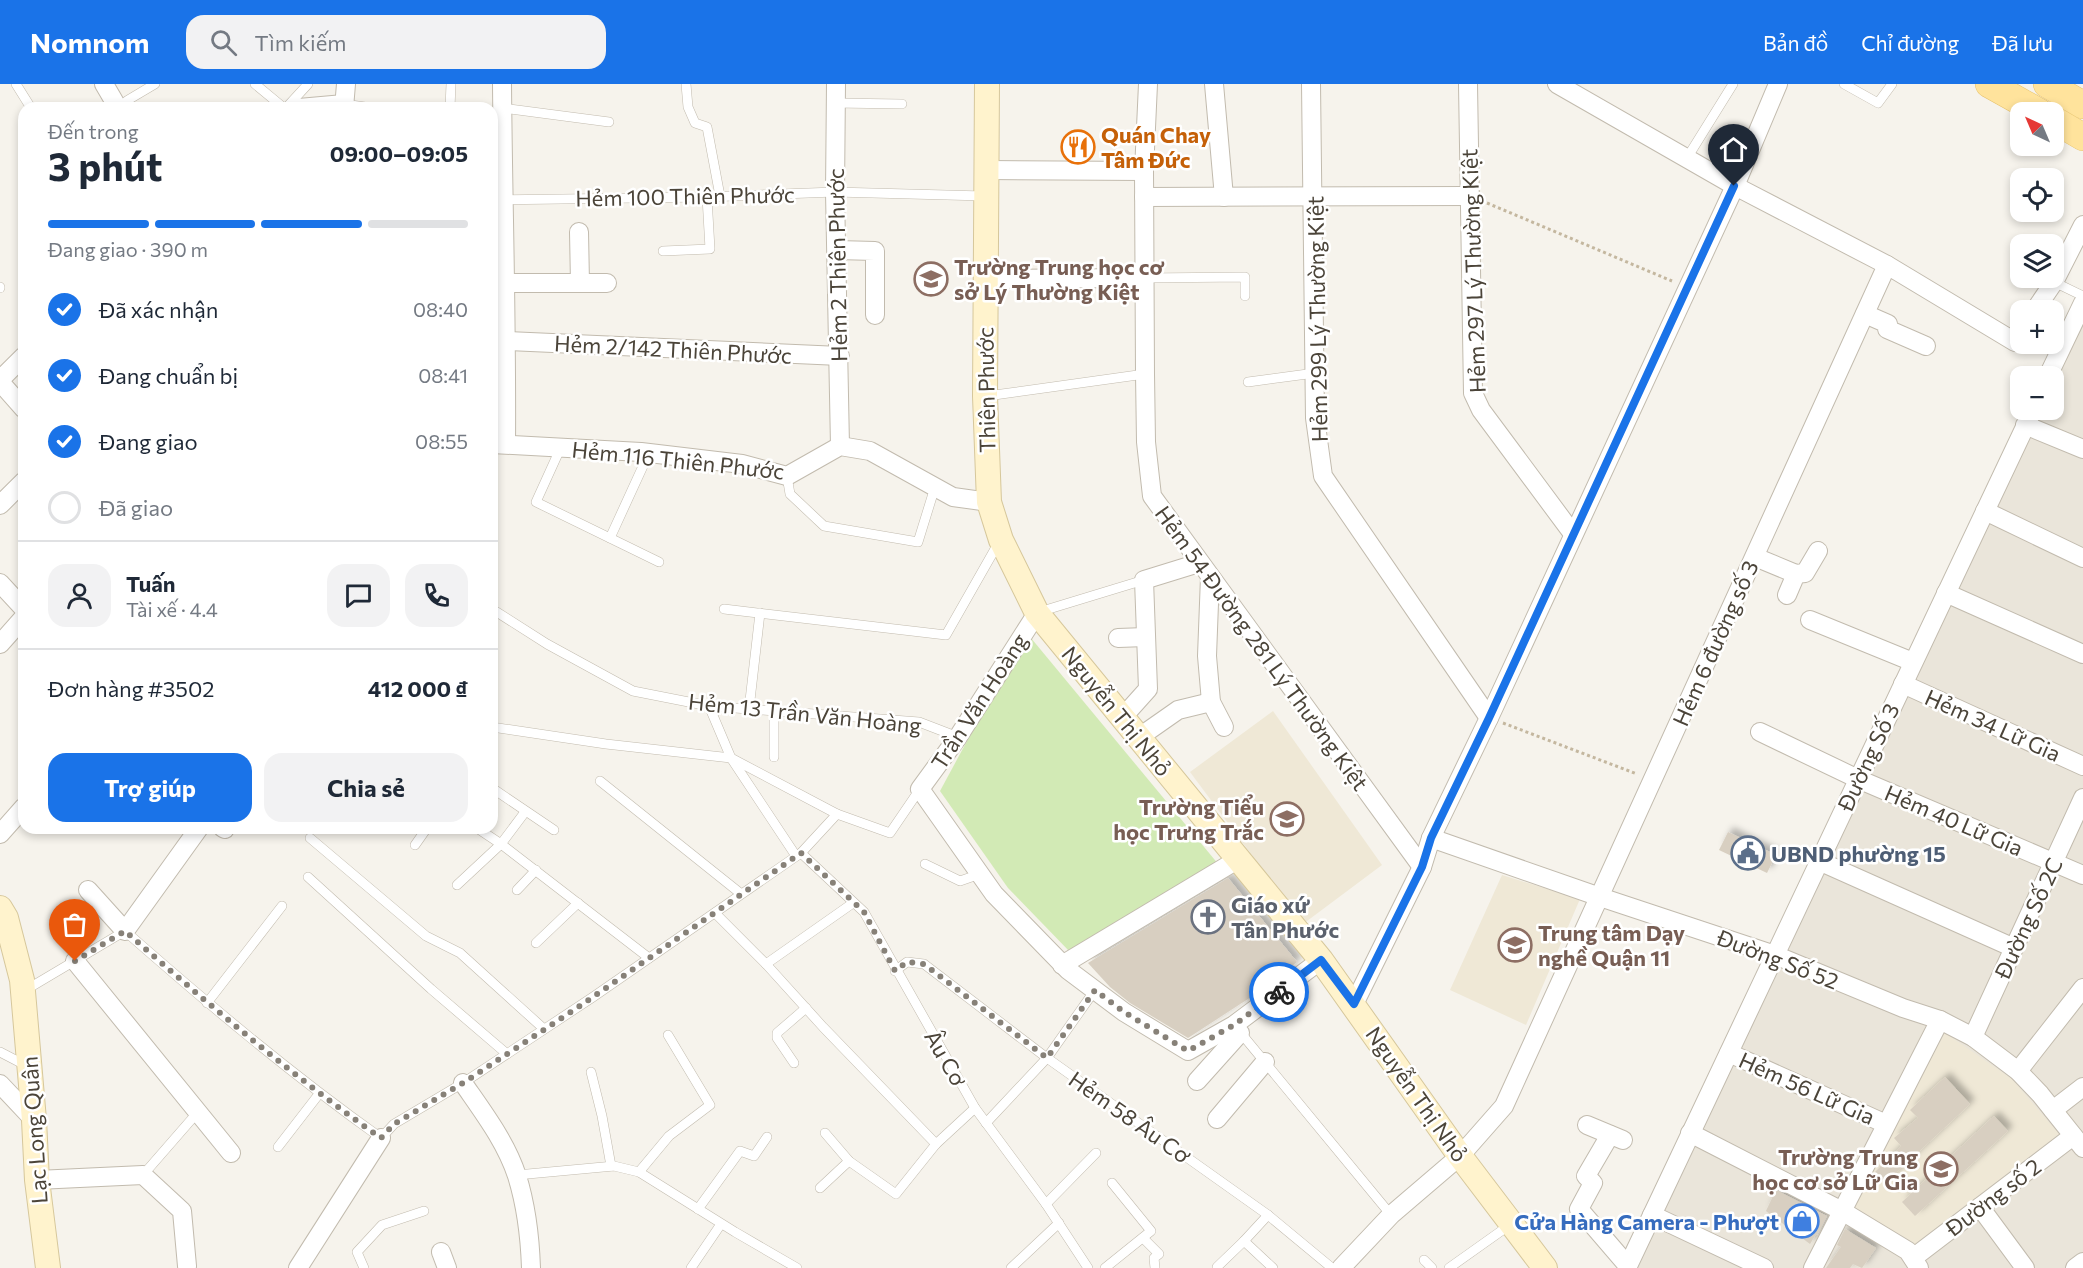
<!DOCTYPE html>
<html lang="vi">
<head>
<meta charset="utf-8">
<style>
	:root { --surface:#fff; --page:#f2f2f3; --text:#1f2937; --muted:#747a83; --line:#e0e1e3; --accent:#1a73e8 }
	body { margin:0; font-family:Commissioner,sans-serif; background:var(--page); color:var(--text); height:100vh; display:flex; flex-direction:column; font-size:22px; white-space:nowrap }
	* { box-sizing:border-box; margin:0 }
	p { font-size:20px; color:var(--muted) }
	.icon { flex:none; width:33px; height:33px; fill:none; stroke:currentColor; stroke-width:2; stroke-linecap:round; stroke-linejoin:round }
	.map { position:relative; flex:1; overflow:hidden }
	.drawer { position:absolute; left:18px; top:18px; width:480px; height:732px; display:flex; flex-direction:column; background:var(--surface); border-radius:18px; box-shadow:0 3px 9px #0003 }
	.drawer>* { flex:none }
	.needle { width:39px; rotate:316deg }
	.buttons { position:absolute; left:2010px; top:18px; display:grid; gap:12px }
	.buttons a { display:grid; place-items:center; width:54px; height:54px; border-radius:12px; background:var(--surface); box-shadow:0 3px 9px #0003; font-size:30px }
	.pin { position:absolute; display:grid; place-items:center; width:51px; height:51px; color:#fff; margin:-62px -26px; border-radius:50% 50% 50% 0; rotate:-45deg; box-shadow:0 0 6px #0007 }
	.pin .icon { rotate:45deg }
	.courier { position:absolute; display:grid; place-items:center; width:60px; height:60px; margin:-30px; border:4px solid #1a73e8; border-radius:50%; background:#fff; color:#222; box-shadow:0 2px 8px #0007 }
	.head em { font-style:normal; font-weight:700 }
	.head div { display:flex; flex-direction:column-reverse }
	.head { display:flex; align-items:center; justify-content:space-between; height:102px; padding:0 30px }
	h1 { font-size:39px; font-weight:700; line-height:45px }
	.bar { display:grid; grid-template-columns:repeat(4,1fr); gap:9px 6px; align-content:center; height:72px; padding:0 30px }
	.bar i { height:8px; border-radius:4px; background:var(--line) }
	.bar .on { background:var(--accent) }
	.bar p { grid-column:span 4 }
	.line { display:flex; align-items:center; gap:15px; padding:0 30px; border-top:2px solid var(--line) }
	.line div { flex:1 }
	.round { display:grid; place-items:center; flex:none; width:63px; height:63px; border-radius:18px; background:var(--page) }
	ol { padding:0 30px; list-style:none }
	li { display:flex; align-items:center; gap:18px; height:66px }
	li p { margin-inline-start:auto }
	li .icon { padding:6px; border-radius:50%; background:var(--accent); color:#fff; stroke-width:4 }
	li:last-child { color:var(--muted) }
	li i { width:33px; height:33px; border:3px solid var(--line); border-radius:50% }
	.button { display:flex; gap:12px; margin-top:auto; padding:12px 30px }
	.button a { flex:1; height:69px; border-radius:18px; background:var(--accent); color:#fff; font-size:24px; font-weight:700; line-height:69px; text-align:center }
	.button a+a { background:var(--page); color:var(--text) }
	header { display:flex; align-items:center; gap:36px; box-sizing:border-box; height:84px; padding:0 30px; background:var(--accent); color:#fff }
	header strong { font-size:28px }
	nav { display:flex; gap:33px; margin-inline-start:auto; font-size:21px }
	.search { width:420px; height:54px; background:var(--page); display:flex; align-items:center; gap:15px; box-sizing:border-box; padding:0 21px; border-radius:18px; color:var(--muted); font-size:22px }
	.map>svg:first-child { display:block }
	.residential { fill:#eae5da }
	.education { fill:#efe8d6 }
	.green { fill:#d2eab5 }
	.building { fill:#d8cfc1; filter:url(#shadow) }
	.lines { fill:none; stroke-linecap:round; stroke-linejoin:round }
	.lane-casing { stroke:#c2bbae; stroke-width:10 }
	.street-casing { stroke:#c2bbae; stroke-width:20 }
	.secondary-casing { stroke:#d6c79b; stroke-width:26 }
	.primary-casing { stroke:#e6c16a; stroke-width:28 }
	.path { stroke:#c4b79f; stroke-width:3; stroke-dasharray:3 3; stroke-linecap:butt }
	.lane { stroke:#fff; stroke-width:9 }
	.street { stroke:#fff; stroke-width:18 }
	.secondary { stroke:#fff3cd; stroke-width:24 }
	.primary { stroke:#ffe39c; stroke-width:27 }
	.done { stroke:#878178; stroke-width:6; stroke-dasharray:0 10.8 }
	.route { stroke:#1a73e8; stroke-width:8 }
	.labels { text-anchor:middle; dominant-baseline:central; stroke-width:5; stroke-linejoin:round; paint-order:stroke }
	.food-label { font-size:22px; font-weight:bold; fill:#c56008; stroke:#fff; text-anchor:start }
	.street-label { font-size:22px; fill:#4b4439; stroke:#fff }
	.education-label { font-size:22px; font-weight:bold; fill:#785e54; stroke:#fff; text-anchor:start }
	.service-label { font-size:22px; font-weight:bold; fill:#4e5e75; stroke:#fff; text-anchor:start }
	.worship-label { font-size:22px; font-weight:bold; fill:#5b616d; stroke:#fff; text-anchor:start }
	.shop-label { font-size:22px; font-weight:bold; fill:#366cbe; stroke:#fff; text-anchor:end }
</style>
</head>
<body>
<header>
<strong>Nomnom</strong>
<div class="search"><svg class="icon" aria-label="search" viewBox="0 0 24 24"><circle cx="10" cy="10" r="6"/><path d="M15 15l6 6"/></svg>Tìm kiếm</div>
<nav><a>Bản đồ</a><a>Chỉ đường</a><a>Đã lưu</a></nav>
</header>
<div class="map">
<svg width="2083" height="1184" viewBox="0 0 2083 1184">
	<defs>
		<filter id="shadow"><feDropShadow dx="5" dy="-5" stdDeviation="3" flood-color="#0004"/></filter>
	</defs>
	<rect width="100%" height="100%" fill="#f6f3ec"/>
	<path class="residential" d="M2083,227V1184H1630L2036,326H2054V292Z"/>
	<g class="education">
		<path d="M1273,627L1382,781L1303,840L1190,688Z"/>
		<path d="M1502,791L1580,815L1526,941L1450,906Z"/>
		<path d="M1945,949L2012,995L2059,1050L1915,1160L1849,1120Z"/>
	</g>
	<path class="green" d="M1026,548L1219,781L1070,868L1008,804L940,707Z"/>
	<g class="building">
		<path d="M1728,748L1776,771L1767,789L1719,766Z"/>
		<path d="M1228,794L1297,878L1251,913L1188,954L1130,919L1110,903L1088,879Z"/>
		<path d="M1945,993L1970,1020L1885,1099L1875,1088L1901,1062L1894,1054L1918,1034L1910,1026Z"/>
		<path d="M1994,1032L2008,1047L1915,1132L1902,1118Z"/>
		<path d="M1776,1106L1827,1132L1817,1151L1816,1150L1810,1160L1766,1127Z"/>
		<path d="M1845,1145L1876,1164L1862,1184L1853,1180L1850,1184H1826L1841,1163L1837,1161Z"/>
	</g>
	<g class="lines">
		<defs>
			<g id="lane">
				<path d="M16,0L31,24"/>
				<path d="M255,0L284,24"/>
				<path d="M686,0L688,23L695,39L707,43L720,112"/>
				<path d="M1844,0L1878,19L1892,0"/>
				<path d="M835,19L902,20"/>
				<path d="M344,20L372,24"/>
				<path d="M118,24L128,16L155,0"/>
				<path d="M286,24L308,0"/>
				<path d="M450,24L451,0"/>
				<path d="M502,24L609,38"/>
				<path d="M1687,74L1733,0"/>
				<path d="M492,116L707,113L835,108L984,112"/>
				<path d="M663,167L710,165L707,113"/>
				<path d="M492,182H504"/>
				<path d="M1144,194L1245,193V212"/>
				<path d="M2054,198L2083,212"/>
				<path d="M0,203V204"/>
				<path d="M1248,298L1315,289"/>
				<path d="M987,312L1145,290"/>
				<path d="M561,363L536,418L659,478"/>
				<path d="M787,392L790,410L824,442L918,458L935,403"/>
				<path d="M610,454L649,369"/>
				<path d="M492,525L547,560L633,607L709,622L919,638L958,653"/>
				<path d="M724,525L946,551L999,458"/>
				<path d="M1039,528L1144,496"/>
				<path d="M709,622L731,674L796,772"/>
				<path d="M749,625L760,529"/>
				<path d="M492,643L606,660L731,674L837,730L890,749L920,705"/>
				<path d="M774,673V627"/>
				<path d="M600,697L740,809"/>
				<path d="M492,704L554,746"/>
				<path d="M477,744L501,760L649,874"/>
				<path d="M310,754L426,852L460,869L544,945"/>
				<path d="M415,761L427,744"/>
				<path d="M801,769L864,828L975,1024L1046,1120L1088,1184"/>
				<path d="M925,780L960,797L980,790"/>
				<path d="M308,793L431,905L507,970"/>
				<path d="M457,801L501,760L525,728"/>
				<path d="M517,806L536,786"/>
				<path d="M715,829L766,880L823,943L936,1060"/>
				<path d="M536,859L578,819"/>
				<path d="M766,880L853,819"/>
				<path d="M895,887L907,878L924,880L1047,974L1268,1131L1332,1184"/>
				<path d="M24,907L125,847C207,919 291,990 381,1054L394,1040L463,999L593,913L801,769L837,730"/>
				<path d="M207,919L282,822"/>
				<path d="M1240,948L1391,1131"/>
				<path d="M0,968L27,982"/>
				<path d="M794,979L777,954V949L806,924"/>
				<path d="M591,988L602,1032L611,1082"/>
				<path d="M986,1039L1047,974L1095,906"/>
				<path d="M825,1049L849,1077L896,1110L936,1060L975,1024"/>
				<path d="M278,1063L319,1010"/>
				<path d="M639,1088L669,1052L710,1021L668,951"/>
				<path d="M143,1091L197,1029"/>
				<path d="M517,1091L614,1082L639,1088L735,1148L797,1184"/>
				<path d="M820,1104L849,1077"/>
				<path d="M1046,1120L1096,1069"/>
				<path d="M698,1125L740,1067L754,1072L767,1053"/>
				<path d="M1143,1154L1159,1170L1154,1174L1155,1184"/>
				<path d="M1244,1157L1273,1184"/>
				<path d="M1424,1176L1432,1184"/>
				<path d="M1217,1183L1244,1157L1268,1131"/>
				<path d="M364,1184L357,1168L382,1141L424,1127"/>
				<path d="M691,1184L721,1140"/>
				<path d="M1011,1184L1059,1139"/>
				<path d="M1105,1184L1151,1147L1112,1099"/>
				<path d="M1449,1184L1511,1140"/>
			</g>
			<g id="street">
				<path d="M104,0L118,24"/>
				<path d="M502,0C503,120 507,240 506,360"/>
				<path d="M836,0L835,108L840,362"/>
				<path d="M1148,0L1144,87L1145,290L1146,358L1152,412L1422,783"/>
				<path d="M1214,0L1224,113"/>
				<path d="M1311,0L1315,334L1323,392L1489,634"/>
				<path d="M1468,0L1473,309L1481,326L1573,450"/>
				<path d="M1557,0L1735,102L1887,181"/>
				<path d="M299,24L344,20"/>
				<path d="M344,24L346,0"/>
				<path d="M987,86L1144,87"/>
				<path d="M1144,113L1470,112"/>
				<path d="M579,148L580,199"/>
				<path d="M837,166L875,167V231"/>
				<path d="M985,195L1144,194"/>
				<path d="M505,199H607"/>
				<path d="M2035,226L2054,198L2083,141"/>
				<path d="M1865,230L1888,240L1887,245L1926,262"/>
				<path d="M506,257L840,272"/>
				<path d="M2048,292L2083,219"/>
				<path d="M0,296L24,272"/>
				<path d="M0,298L24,325"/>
				<path d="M2025,341L2083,365"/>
				<path d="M492,360L641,368L742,380L787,392L840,362L870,367L953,413L989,418"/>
				<path d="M0,421L24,397"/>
				<path d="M1985,427L2083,474"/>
				<path d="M1755,473L1796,490"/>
				<path d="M1210,493L1207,572L1211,618L1224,643"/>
				<path d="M0,499L24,525"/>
				<path d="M1946,509L2083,570"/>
				<path d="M1787,511L1796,490L1805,489L1818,467"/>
				<path d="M1037,529L958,653L920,705L994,810L1068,886L1124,928L1188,967L1234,941L1321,876"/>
				<path d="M1810,536L1913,578"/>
				<path d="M1118,554L1146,553"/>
				<path d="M0,560L24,533"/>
				<path d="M1903,600L2083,682"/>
				<path d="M1122,634L1148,605L1144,496L1199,479"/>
				<path d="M1760,648L1858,695L2083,791"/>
				<path d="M1138,654L1178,626L1211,618"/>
				<path d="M223,744L225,745"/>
				<path d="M0,750L24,723"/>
				<path d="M1431,754L1600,813L1775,871L1903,924L1940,936L1973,953L2018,987L2040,1010L2083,1064"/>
				<path d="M1819,777L2014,864"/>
				<path d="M88,806L125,847L199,744"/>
				<path d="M75,877L231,1069"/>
				<path d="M1062,881L1237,776"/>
				<path d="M1354,920L1422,783L1431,754L1489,634L1735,102L1778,0"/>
				<path d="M1973,953L2083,714"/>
				<path d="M1729,969L1886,1040"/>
				<path d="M2018,987L2083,904"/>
				<path d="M1197,997L1240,949"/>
				<path d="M463,999C483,1028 506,1058 517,1092C526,1121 530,1154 531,1184"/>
				<path d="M0,1000L34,1036"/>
				<path d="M2053,1026L2083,1003"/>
				<path d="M1217,1035L1265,978"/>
				<path d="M1587,1041L1623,1056"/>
				<path d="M1690,1049L1842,1127L1908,1167L1919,1184"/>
				<path d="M1610,1051L1586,1092L1593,1099L1579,1125L1628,1182"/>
				<path d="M37,1096L143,1091L182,1127L187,1182"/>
				<path d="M1980,1123L2025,1184"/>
				<path d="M1652,1131L1764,1184"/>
				<path d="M441,1168L447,1184"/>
				<path d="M1913,1174L2073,1052"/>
				<path d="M298,1184L381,1054"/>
				<path d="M1341,1184L1391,1131L1460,1072L1504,1022L1887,181L2015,258L2020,249"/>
				<path d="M1627,1184L2033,326"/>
				<path d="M1813,1184L1940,936"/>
				<path d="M2075,1184L2083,1178"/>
			</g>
			<g id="secondary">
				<path d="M987,0L985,312L989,418L1001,456L1037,529L1321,876L1460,1072L1545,1184"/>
				<path d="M0,824L6,834L22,896L34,1036L37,1096L48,1184"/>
			</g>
			<g id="primary">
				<path d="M1989,0L2039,28"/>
				<path d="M2047,0L2083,21"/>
				<path d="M2054,36L2083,53"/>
			</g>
		</defs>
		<use href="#lane" class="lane-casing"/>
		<use href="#street" class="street-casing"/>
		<use href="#secondary" class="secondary-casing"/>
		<use href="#primary" class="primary-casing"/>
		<g class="path">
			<path d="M1487,119L1672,197"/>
			<path d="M1503,639L1637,690"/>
		</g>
		<use href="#lane" class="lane"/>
		<use href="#street" class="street"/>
		<use href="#secondary" class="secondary"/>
		<use href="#primary" class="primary"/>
	</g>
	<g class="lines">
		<path class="done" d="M75,877L125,847C207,919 291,991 381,1054L394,1040L463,999L577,924L801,769L864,828L895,887L907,878L924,880L1047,974L1095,906L1124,928L1188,967L1234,941L1279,908"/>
		<path class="route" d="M1279,908L1321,876L1354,920L1422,783L1431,754L1489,634L1734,102"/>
	</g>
	<defs>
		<symbol id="restaurant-ring" viewBox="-11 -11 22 22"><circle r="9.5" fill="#fff" stroke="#e8710a" stroke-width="1.5"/><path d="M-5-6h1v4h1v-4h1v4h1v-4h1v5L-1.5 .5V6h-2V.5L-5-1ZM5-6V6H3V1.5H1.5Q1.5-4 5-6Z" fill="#e8710a"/></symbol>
		<symbol id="school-ring" viewBox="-11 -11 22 22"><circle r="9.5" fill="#fff" stroke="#8d6e63" stroke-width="1.5"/><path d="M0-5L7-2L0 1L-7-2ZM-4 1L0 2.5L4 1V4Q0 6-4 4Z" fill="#8d6e63"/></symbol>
		<symbol id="civic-ring" viewBox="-11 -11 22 22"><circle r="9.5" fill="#fff" stroke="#5c6f8a" stroke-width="1.5"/><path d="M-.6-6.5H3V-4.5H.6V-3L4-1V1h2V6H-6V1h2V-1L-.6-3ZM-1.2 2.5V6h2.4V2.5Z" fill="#5c6f8a"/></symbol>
		<symbol id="church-ring" viewBox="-11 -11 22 22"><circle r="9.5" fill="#fff" stroke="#6b7280" stroke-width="1.5"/><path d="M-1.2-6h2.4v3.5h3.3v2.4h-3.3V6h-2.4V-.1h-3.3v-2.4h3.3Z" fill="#6b7280"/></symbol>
		<symbol id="shop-ring" viewBox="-11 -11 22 22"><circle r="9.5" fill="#fff" stroke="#3f7fe0" stroke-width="1.5"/><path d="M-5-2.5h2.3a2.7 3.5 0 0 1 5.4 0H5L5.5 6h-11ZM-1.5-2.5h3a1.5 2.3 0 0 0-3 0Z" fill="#3f7fe0"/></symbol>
	</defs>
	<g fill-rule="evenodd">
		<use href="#restaurant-ring" x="1059" y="44" width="38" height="38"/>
		<use href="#school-ring" x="912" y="176" width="38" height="38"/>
		<use href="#school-ring" x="1268" y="716" width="38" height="38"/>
		<use href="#civic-ring" x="1729" y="750" width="38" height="38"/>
		<use href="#church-ring" x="1189" y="814" width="38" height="38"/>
		<use href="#school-ring" x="1496" y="842" width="38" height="38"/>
		<use href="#school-ring" x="1922" y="1066" width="38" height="38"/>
		<use href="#shop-ring" x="1783" y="1118" width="38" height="38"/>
	</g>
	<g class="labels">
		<g class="food-label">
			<text x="1101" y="50">Quán Chay<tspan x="1101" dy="25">Tâm Đức</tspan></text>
		</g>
		<g class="street-label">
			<text transform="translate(685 112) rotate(-1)">Hẻm 100 Thiên Phước</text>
			<text transform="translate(837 181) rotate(-91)">Hẻm 2 Thiên Phước</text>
			<text transform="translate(1473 187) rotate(-92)">Hẻm 297 Lý Thường Kiệt</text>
			<text transform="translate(1317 235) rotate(-91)">Hẻm 299 Lý Thường Kiệt</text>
			<text transform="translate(673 265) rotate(3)">Hẻm 2/142 Thiên Phước</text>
			<text transform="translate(986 306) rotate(-91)">Thiên Phước</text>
			<text transform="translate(678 376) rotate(6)">Hẻm 116 Thiên Phước</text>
			<text transform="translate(1715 559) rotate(-66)">Hẻm 6 đường số 3</text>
			<text transform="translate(1262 564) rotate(54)">Hẻm 54 Đường 281 Lý Thường Kiệt</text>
			<text transform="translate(979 617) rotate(-57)">Trần Văn Hoàng</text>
			<text transform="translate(1117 627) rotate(51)">Nguyễn Thị Nhỏ</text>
			<text transform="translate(805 629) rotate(6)">Hẻm 13 Trần Văn Hoàng</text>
			<text transform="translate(1993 641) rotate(24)">Hẻm 34 Lữ Gia</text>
			<text transform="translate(1868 673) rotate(-65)">Đường Số 3</text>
			<text transform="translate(1954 736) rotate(23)">Hẻm 40 Lữ Gia</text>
			<text transform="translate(2028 834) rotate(-65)">Đường Số 2C</text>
			<text transform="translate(1778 875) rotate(21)">Đường Số 52</text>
			<text transform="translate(946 974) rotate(60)">Âu Cơ</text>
			<text transform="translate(1807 1004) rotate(24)">Hẻm 56 Lữ Gia</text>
			<text transform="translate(1417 1010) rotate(55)">Nguyễn Thị Nhỏ</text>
			<text transform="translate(1130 1033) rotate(35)">Hẻm 58 Âu Cơ</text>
			<text transform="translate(34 1046) rotate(-94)">Lạc Long Quân</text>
			<text transform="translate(1993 1113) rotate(-37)">Đường số 2</text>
		</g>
		<g class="education-label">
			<text x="954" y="182">Trường Trung học cơ<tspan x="954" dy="25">sở Lý Thường Kiệt</tspan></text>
			<text x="1264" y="722" text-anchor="end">Trường Tiểu<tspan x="1264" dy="25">học Trưng Trắc</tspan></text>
			<text x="1538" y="848">Trung tâm Dạy<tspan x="1538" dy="25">nghề Quận 11</tspan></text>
			<text x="1918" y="1072" text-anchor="end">Trường Trung<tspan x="1918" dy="25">học cơ sở Lữ Gia</tspan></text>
		</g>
		<g class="service-label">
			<text x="1771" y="769">UBND phường 15</text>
		</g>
		<g class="worship-label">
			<text x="1231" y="820">Giáo xứ<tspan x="1231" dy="25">Tân Phước</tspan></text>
		</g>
		<g class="shop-label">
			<text x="1779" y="1137">Cửa Hàng Camera - Phượt</text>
		</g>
	</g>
</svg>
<div class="buttons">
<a><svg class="needle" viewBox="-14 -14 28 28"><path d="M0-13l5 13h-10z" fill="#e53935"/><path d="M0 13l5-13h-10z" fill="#747a83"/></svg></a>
<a><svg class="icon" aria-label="locate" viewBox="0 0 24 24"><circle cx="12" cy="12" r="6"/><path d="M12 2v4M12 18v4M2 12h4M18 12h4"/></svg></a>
<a><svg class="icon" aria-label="layers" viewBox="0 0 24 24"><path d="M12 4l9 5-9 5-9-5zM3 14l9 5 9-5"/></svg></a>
<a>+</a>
<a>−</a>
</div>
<div class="pin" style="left:75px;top:877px;background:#ea580c"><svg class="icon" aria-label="bag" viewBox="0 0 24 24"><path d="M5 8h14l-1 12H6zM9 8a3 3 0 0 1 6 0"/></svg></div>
<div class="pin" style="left:1734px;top:102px;background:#1f2937"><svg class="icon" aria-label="home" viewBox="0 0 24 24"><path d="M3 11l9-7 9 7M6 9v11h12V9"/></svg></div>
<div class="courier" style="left:1279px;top:908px"><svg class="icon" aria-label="bike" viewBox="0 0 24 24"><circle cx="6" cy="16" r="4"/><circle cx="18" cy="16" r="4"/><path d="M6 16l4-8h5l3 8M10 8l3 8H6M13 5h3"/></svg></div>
<section class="drawer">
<div class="head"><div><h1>3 phút</h1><p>Đến trong</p></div><em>09:00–09:05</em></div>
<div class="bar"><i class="on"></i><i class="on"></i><i class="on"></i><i></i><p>Đang giao · 390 m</p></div>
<ol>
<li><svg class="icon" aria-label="check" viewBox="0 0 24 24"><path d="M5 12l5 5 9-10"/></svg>Đã xác nhận<p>08:40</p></li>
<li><svg class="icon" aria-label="check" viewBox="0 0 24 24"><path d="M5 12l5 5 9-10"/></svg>Đang chuẩn bị<p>08:41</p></li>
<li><svg class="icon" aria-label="check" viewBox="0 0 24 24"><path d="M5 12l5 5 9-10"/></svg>Đang giao<p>08:55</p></li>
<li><i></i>Đã giao</li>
</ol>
<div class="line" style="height:108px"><a class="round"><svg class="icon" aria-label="person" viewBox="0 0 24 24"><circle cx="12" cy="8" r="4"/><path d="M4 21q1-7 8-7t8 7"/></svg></a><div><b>Tuấn</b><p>Tài xế · 4.4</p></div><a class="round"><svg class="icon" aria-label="chat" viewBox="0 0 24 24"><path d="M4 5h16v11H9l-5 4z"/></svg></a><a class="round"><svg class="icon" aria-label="phone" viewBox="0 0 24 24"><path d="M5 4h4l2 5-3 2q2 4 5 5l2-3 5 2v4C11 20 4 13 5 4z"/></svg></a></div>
<div class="line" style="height:78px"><div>Đơn hàng #3502</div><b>412 000 ₫</b></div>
<div class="button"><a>Trợ giúp</a><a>Chia sẻ</a></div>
</section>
</div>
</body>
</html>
